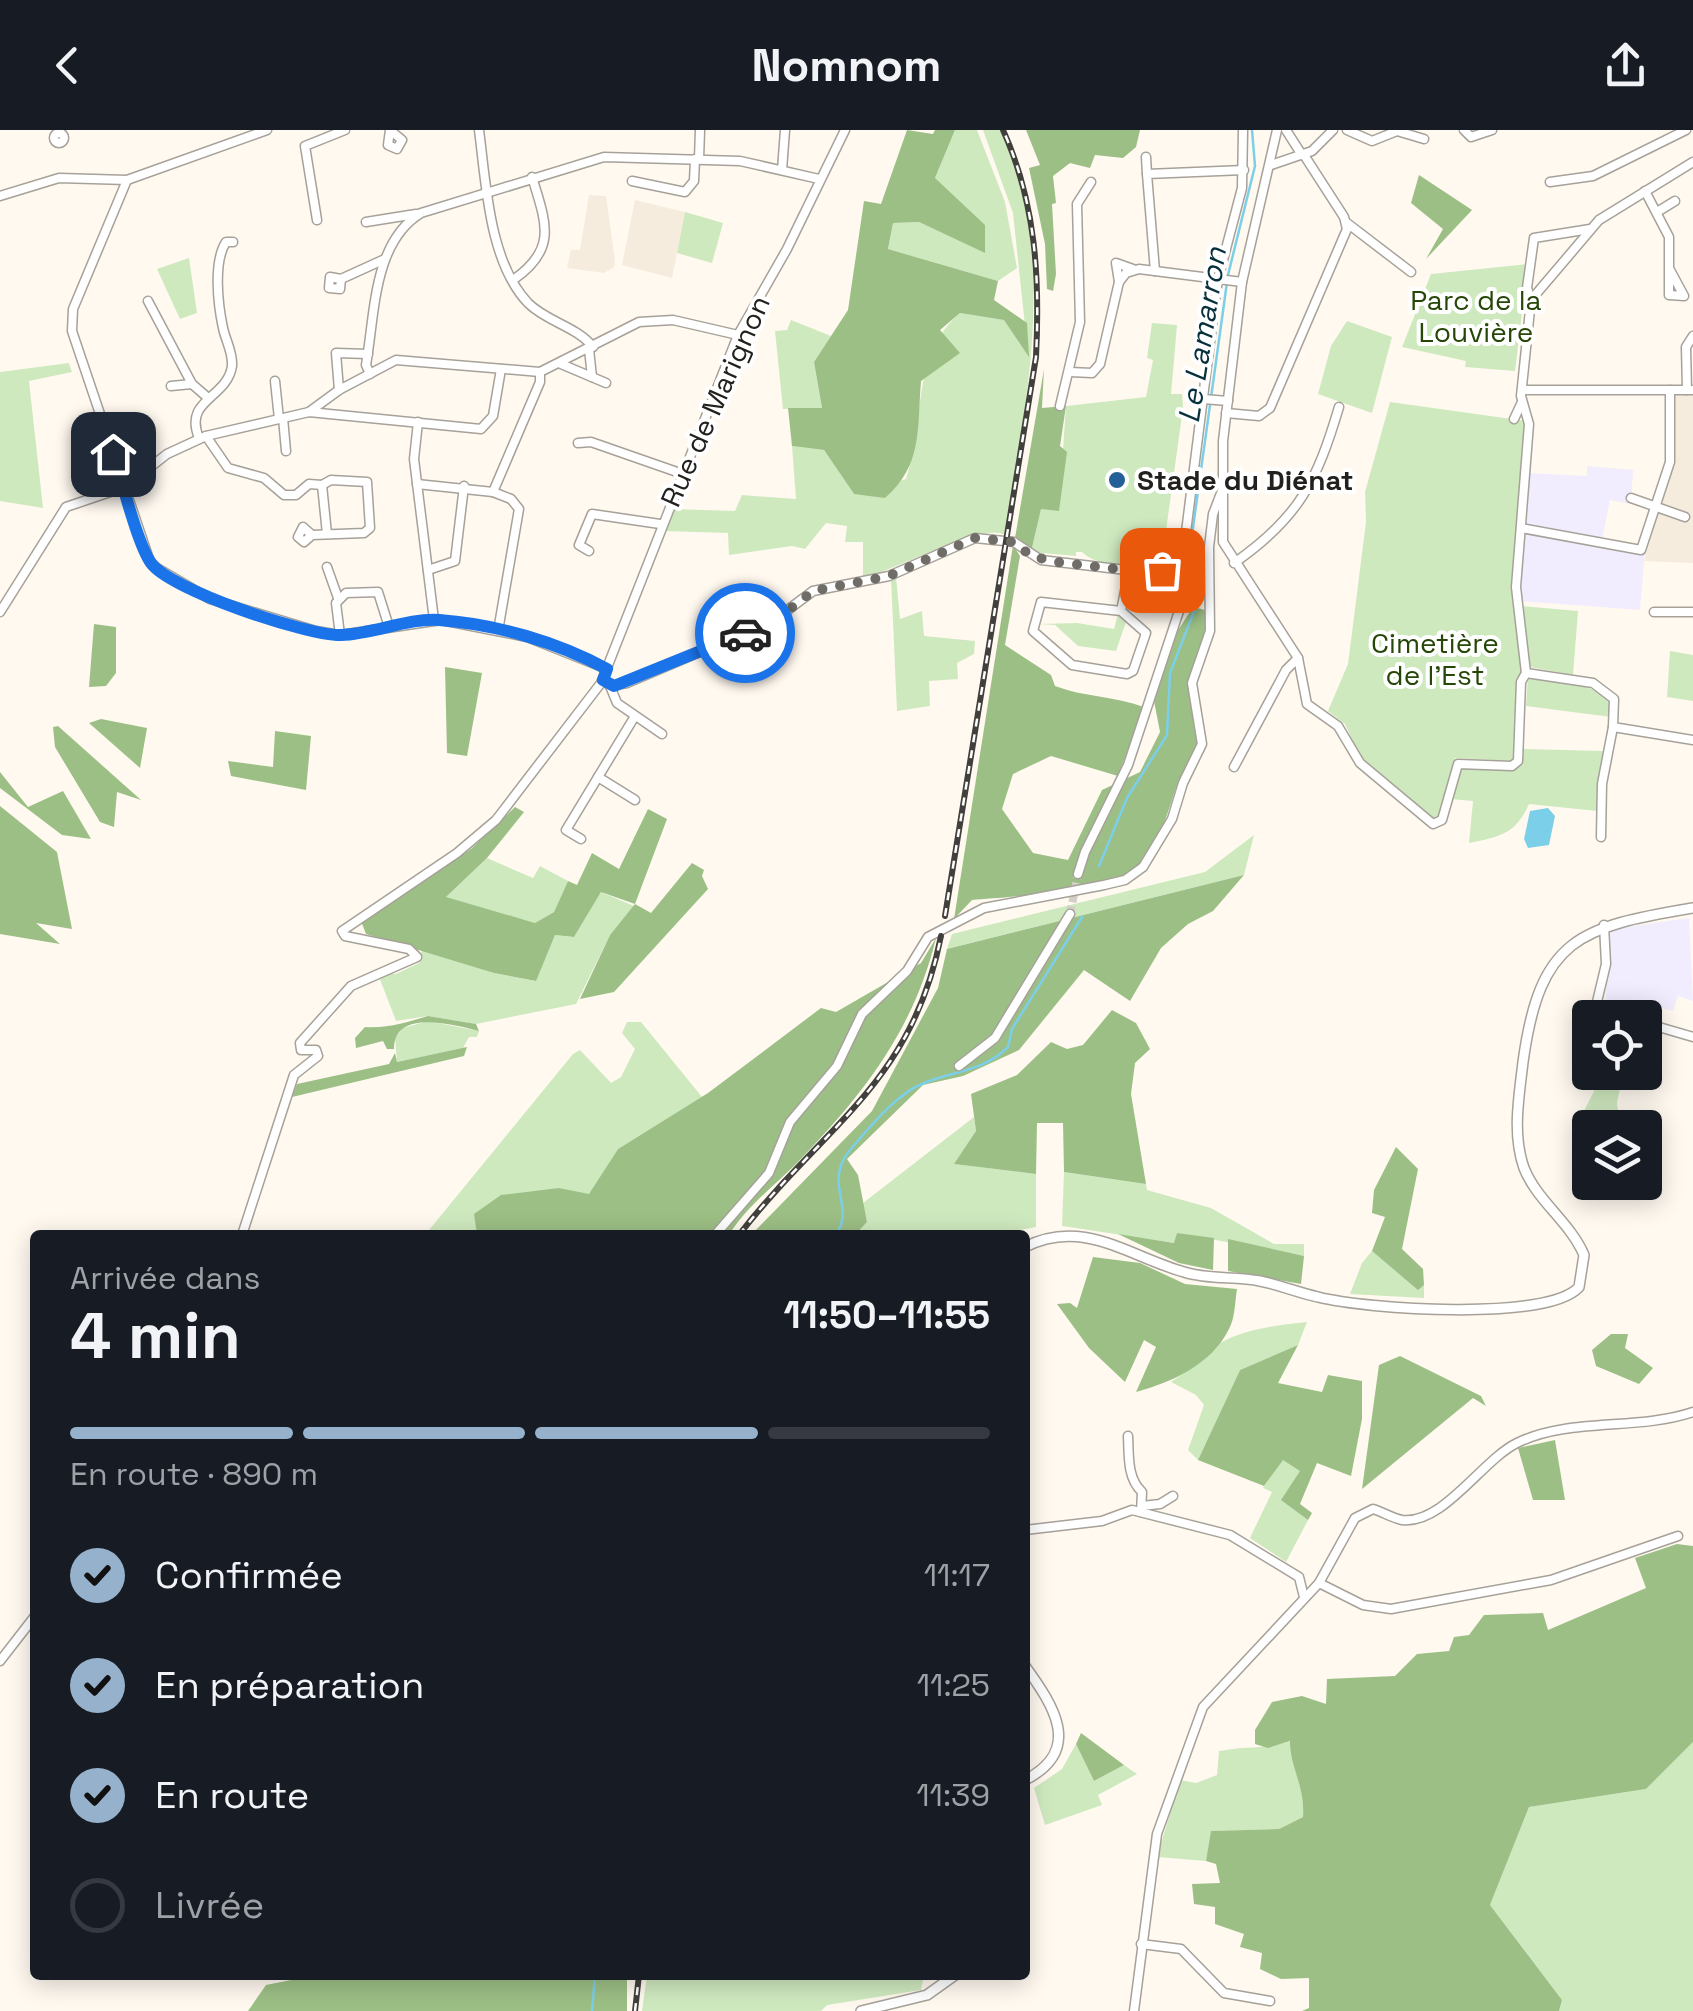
<!DOCTYPE html>
<html lang="fr">
<head>
<meta charset="utf-8">
<style>
	:root { --surface:#171b24; --page:#242831; --text:#f1f3f6; --muted:#9ea1a6; --line:#363941; --accent:#95b1cb }
	body { margin:0; font-family:"Space Grotesk",sans-serif; background:var(--page); color:var(--text); height:100vh; display:flex; flex-direction:column; font-size:38px; white-space:nowrap }
	* { box-sizing:border-box; margin:0 }
	p { font-size:32px; color:var(--muted) }
	.icon { flex:none; width:55px; height:55px; fill:none; stroke:currentColor; stroke-width:2; stroke-linecap:round; stroke-linejoin:round }
	.map { position:relative; flex:1; overflow:hidden }
	.drawer { position:absolute; left:30px; top:1100px; width:1000px; height:750px; display:flex; flex-direction:column; background:var(--surface); border-radius:10px; box-shadow:0 5px 25px #0003 }
	.drawer>* { flex:none }
	.buttons { position:absolute; left:1572px; top:870px; display:grid; gap:20px }
	.buttons a { display:grid; place-items:center; width:90px; height:90px; border-radius:10px; background:var(--surface); box-shadow:0 5px 25px #0003; font-size:50px }
	.pin { position:absolute; display:grid; place-items:center; width:85px; height:85px; color:#fff; margin:-42px; border-radius:20px; box-shadow:0 5px 15px #0006 }
	.courier { position:absolute; display:grid; place-items:center; width:100px; height:100px; margin:-50px; border:8px solid #1a73e8; border-radius:50%; background:#fff; color:#222; box-shadow:0 2px 12px #0007 }
	.summary em { font-style:normal; font-weight:700 }
	.summary div { display:flex; flex-direction:column-reverse }
	.summary { display:flex; align-items:center; justify-content:space-between; height:170px; padding:0 40px }
	h1 { font-size:65px; font-weight:700; line-height:75px }
	.bar { display:grid; grid-template-columns:repeat(4,1fr); gap:15px 10px; align-content:center; height:120px; padding:0 40px }
	.bar i { height:12px; border-radius:8px; background:var(--line) }
	.bar .current { background:var(--accent) }
	.bar p { grid-column:span 4 }
	ol { padding:0 40px; list-style:none }
	li { display:flex; align-items:center; gap:30px; height:110px }
	li p { margin-inline-start:auto }
	li .icon { padding:10px; border-radius:50%; background:var(--accent); color:#111; stroke-width:4 }
	li:last-child { color:var(--muted) }
	li i { width:55px; height:55px; border:5px solid var(--line); border-radius:50% }
	header { display:flex; justify-content:space-between; align-items:center; height:130px; padding:0 40px; background:var(--surface); font-size:45px; font-weight:700 }
	.map>svg:first-child { display:block }
	.industrial { fill:#f1edfe }
	.built { fill:#f6ecdd }
	.green { fill:#cfe9bf }
	.forest { fill:#9cbf85 }
	.water { fill:#7ccfe8 }
	.lines { fill:none; stroke-linecap:round; stroke-linejoin:round }
	.stream { stroke:#7ccfe8; stroke-width:2.5 }
	.minor-tunnel { stroke:#d3cec6; stroke-width:8; stroke-dasharray:8 4; stroke-linecap:butt }
	.minor-casing { stroke:#a6a199; stroke-width:11 }
	.major-casing { stroke:#a6a199; stroke-width:12 }
	.minor { stroke:#fff; stroke-width:8 }
	.major { stroke:#fff; stroke-width:9 }
	.rail-casing { stroke:#42403c; stroke-width:6 }
	.rail { stroke:#fff; stroke-width:2.5; stroke-dasharray:8; stroke-linecap:butt }
	.done { stroke:#706d68; stroke-width:10; stroke-dasharray:0 18 }
	.route { stroke:#1a73e8; stroke-width:12 }
	.poi-dot { fill:#246097; stroke:#fff; stroke-width:4 }
	.labels { text-anchor:middle; dominant-baseline:central; stroke-width:8; stroke-linejoin:round; paint-order:stroke }
	.park-label { font-size:28px; fill:#274709; stroke:#fff }
	.street-label { font-size:28px; fill:#23211e; stroke:#fff }
	.poi-label { font-size:28px; font-weight:bold; fill:#23211e; stroke:#fff; text-anchor:start }
	.water-label { font-size:30px; font-style:italic; fill:#06303b; stroke:#fff }
</style>
</head>
<body>
<header><svg class="icon" aria-label="back" viewBox="0 0 24 24"><path d="M15 5l-7 7 7 7"/></svg>Nomnom<svg class="icon" aria-label="share" viewBox="0 0 24 24"><path d="M12 15V3M7 8l5-5 5 5M5 13v7h14v-7"/></svg></header>
<div class="map">
<svg width="1693" height="1881" viewBox="0 0 1693 1881">
	<rect width="100%" height="100%" fill="#fff9f0"/>
	<g class="industrial">
		<path d="M1587,336L1633,340L1631,374L1610,370L1602,410L1645,421L1640,480L1521,471L1527,343L1587,346Z"/>
		<path d="M1689,788L1693,871L1678,866L1673,881L1658,877L1654,891L1605,877L1611,799Z"/>
	</g>
	<g class="built">
		<path d="M589,65L606,66L615,131L614,137L604,143L567,138L571,120H580Z"/>
		<path d="M635,70L685,82L672,148L622,135Z"/>
		<path d="M1673,263H1693V433L1644,431L1673,331Z"/>
	</g>
	<g class="green">
		<path d="M955,0H977L1005,72L1017,138L998,151L888,119L893,93L919,92L984,122L935,48Z"/>
		<path d="M983,0H1001C1059,132 1026,268 1005,405C985,392 893,441 863,448V412H845L847,396L826,393L805,419L792,416L729,425L728,403L664,401L672,379L735,381L742,365L796,369L792,316L824,320L854,364L906,349C925,292 911,225 960,183L1005,190L1028,224L1013,83Z"/>
		<path d="M685,82L723,93L712,133L677,123Z"/>
		<path d="M189,128L197,183L180,189L157,139Z"/>
		<path d="M1528,134L1515,241L1465,237L1466,231L1402,217L1431,144Z"/>
		<path d="M791,190L831,206L814,232L822,278L783,279L775,201L787,200Z"/>
		<path d="M1347,191L1392,207L1372,283L1318,264L1331,216Z"/>
		<path d="M1152,193L1177,195L1171,264H1182L1183,278L1161,437C1140,441 1095,436 1082,422H1076V426L1031,422L1041,378L1059,380L1066,276L1146,267L1153,230L1147,228Z"/>
		<path d="M69,233L72,242L29,251L43,378L0,371V242Z"/>
		<path d="M1390,272L1526,291L1514,456L1523,535L1515,631L1455,628L1439,687L1434,690L1363,633L1345,594L1328,581L1348,534L1366,392L1365,362Z"/>
		<path d="M896,447L900,489L922,481L924,506L975,511L974,524L957,533L958,549L929,551L930,576L897,581L891,448Z"/>
		<path d="M1522,476L1578,481L1573,545L1530,537Z"/>
		<path d="M1118,484L1127,489L1116,521L1078,516L1055,495L1039,494L1077,493L1114,499Z"/>
		<path d="M1670,521L1693,525V571L1667,567Z"/>
		<path d="M1528,546L1572,551L1610,567L1611,587L1526,576Z"/>
		<path d="M1523,619L1603,621L1597,681L1529,674C1516,704 1500,707 1469,713L1473,671L1451,669L1463,636L1513,640L1523,634Z"/>
		<path d="M1254,705L1244,745L947,819L952,804L1205,742Z"/>
		<path d="M487,728L533,748L540,736L568,751L554,782L535,793L445,768Z"/>
		<path d="M601,762L634,776L610,805L576,874L476,894L428,886L396,891L378,844H396L419,833L422,819L494,843L535,851L555,805L574,807Z"/>
		<path d="M428,891L479,901L477,907H469L463,918L397,932L395,908L403,898Z"/>
		<path d="M627,892H641L702,967L618,1019L589,1065L559,1058L475,1084L477,1105H425L573,924L580,920L611,953L621,947L635,919L622,903Z"/>
		<path d="M1583,918L1590,920V942L1623,943L1617,973L1620,997L1590,998V1011L1584,1012V981L1599,951L1583,948Z"/>
		<path d="M974,987L976,1001L955,1034L1036,1044V1097L993,1105H855L867,1092L863,1073Z"/>
		<path d="M1064,1042L1146,1054L1147,1060L1211,1078L1274,1114H1304V1126L1177,1103L1175,1113L1062,1096Z"/>
		<path d="M1372,1121L1418,1159L1424,1155V1168L1350,1164L1362,1133Z"/>
		<path d="M1307,1192L1298,1215L1240,1240L1198,1330L1188,1320L1204,1275L1196,1265L1171,1252C1187,1242 1199,1228 1214,1217C1239,1199 1278,1195 1307,1192Z"/>
		<path d="M1282,1329L1301,1341L1282,1370L1308,1390L1286,1432L1250,1408L1272,1362L1263,1358Z"/>
		<path d="M1291,1611C1290,1638 1305,1653 1303,1687L1279,1699L1212,1701L1206,1731L1157,1727L1180,1650L1196,1653L1217,1645L1219,1621C1245,1616 1267,1619 1291,1611Z"/>
		<path d="M1693,1612V1881H1559L1562,1870L1490,1775L1529,1677L1646,1659Z"/>
		<path d="M1076,1614L1094,1651L1124,1635L1137,1644L1098,1665L1102,1675L1045,1695L1034,1658L1062,1639Z"/>
		<path d="M647,1845H924L921,1860L827,1875L821,1881H642Z"/>
	</g>
	<g class="forest">
		<path d="M907,0L933,4L935,0H955L935,48L985,95V123L919,92L893,93L888,119L998,151L994,170L1027,193L1029,227L1004,190L960,183L940,200L960,223L921,251C917,299 923,335 885,368L854,364L824,320L792,316L788,278H822L814,232L848,180L864,71L881,74Z"/>
		<path d="M1026,0H1140L1136,17L1123,28L1095,25L1090,38L1070,33L1053,46L1056,73L1052,74L1056,144L1053,161L1047,159L1045,114L1029,38L1040,35Z"/>
		<path d="M1419,45L1472,80L1426,129L1443,99L1411,73Z"/>
		<path d="M1044,239L1042,278L1066,276L1060,316L1067,322L1059,381L1041,379L1031,422L1015,408Z"/>
		<path d="M1013,415L1020,426L1005,515L1051,545L1055,556C1083,567 1115,566 1144,577L1118,646L1051,626L1013,644L1002,679L1033,723L1068,730L1102,660L1140,642L1160,602L1154,571L1171,511L1193,477L1209,481C1203,539 1178,539 1199,606C1195,625 1183,638 1177,655C1167,683 1160,716 1137,738C1112,762 1008,767 972,770L954,789Z"/>
		<path d="M94,494L116,497V543L106,556L89,557Z"/>
		<path d="M445,537L482,543L467,626L447,623Z"/>
		<path d="M101,589L147,598L140,638L89,593Z"/>
		<path d="M58,596L141,670L117,662L114,697L100,692L55,617L53,597Z"/>
		<path d="M275,601L311,606L306,660L231,646L228,631L273,637Z"/>
		<path d="M0,642L28,677L63,661L91,709L62,705L0,658Z"/>
		<path d="M0,676L57,722L72,799L36,793L60,814L0,804Z"/>
		<path d="M515,677L524,682L487,728L446,767L535,793L554,782L568,751L577,755L592,723L619,739L648,679L667,689L635,774L601,762L574,807L555,805L536,851L494,843L366,804L361,791L471,719Z"/>
		<path d="M692,733L704,740L702,746L708,759L614,862L580,869L610,805L635,774L651,783Z"/>
		<path d="M1244,745L1213,781L1188,794L1161,818L1130,871L1084,840L1019,920L963,946L923,955L847,1029L858,1045L867,1092L855,1105H751L872,981L938,858L947,819Z"/>
		<path d="M936,808C914,900 862,966 797,1033C775,1055 745,1078 729,1105H477L474,1084L501,1065L559,1058L589,1064L618,1019L708,963L821,878L836,882L921,833Z"/>
		<path d="M1112,880L1136,893L1150,919L1135,933L1131,964L1146,1054L1064,1042L1063,993H1037L1036,1044L954,1034L976,1001L971,964L1017,945L1051,912L1067,919L1083,915Z"/>
		<path d="M428,886L476,894L479,901C454,895 394,878 394,919H387L383,911L356,918L355,908L365,897C385,899 408,892 428,886Z"/>
		<path d="M467,917L464,926L292,967L297,954L389,934L395,923L397,932Z"/>
		<path d="M1396,1017L1418,1039L1402,1119L1423,1139L1424,1155L1418,1160L1372,1121L1385,1087L1372,1083L1374,1060Z"/>
		<path d="M1177,1103L1214,1108L1213,1140L1179,1133L1118,1104L1174,1113Z"/>
		<path d="M1228,1109L1304,1126L1301,1154L1228,1141Z"/>
		<path d="M1093,1127L1140,1133L1185,1154L1237,1159C1235,1171 1235,1188 1229,1199C1211,1235 1172,1252 1136,1262L1156,1217L1144,1210L1125,1252L1089,1218L1057,1174L1070,1173L1077,1178Z"/>
		<path d="M1611,1204H1628L1625,1218L1653,1238L1639,1254L1596,1236L1592,1220Z"/>
		<path d="M1298,1215L1278,1253L1322,1262L1328,1245L1362,1251V1289L1351,1346L1317,1333L1300,1374L1312,1383L1308,1390L1281,1370L1300,1341L1283,1330L1264,1356L1198,1330L1240,1240Z"/>
		<path d="M1400,1226L1481,1266L1486,1276L1473,1268L1362,1359L1379,1235Z"/>
		<path d="M1555,1310L1565,1370H1533L1518,1318Z"/>
		<path d="M1677,1414L1693,1416V1612L1646,1659L1529,1677L1490,1775L1562,1870L1559,1881H1302L1309,1878V1848L1281,1849L1260,1839L1262,1823L1240,1817L1244,1804L1215,1794V1777L1194,1774L1192,1754L1220,1753L1216,1734L1206,1731L1211,1701L1279,1699L1303,1687C1305,1655 1290,1638 1290,1611L1268,1618L1255,1614V1600L1272,1572L1302,1566L1326,1574L1327,1549L1395,1546L1417,1524L1449,1521L1454,1507L1469,1505L1484,1485L1543,1483L1548,1500L1646,1458L1635,1428Z"/>
		<path d="M1081,1603L1124,1635L1094,1651L1076,1614Z"/>
		<path d="M316,1845H627V1881H248L266,1855Z"/>
	</g>
	<path class="water" d="M1548,678L1555,686L1549,715L1528,718L1524,709L1530,681Z"/>
	<g class="lines">
		<g class="stream">
			<path d="M1099,736L1127,668L1167,605L1170,543L1200,466L1191,412L1228,145L1255,36L1252,0"/>
			<path d="M835,1105C857,1079 822,1053 850,1020C869,998 897,963 924,953C954,941 984,941 1008,917L1012,899L1082,787"/>
			<path d="M592,1881L595,1845"/>
		</g>
		<path class="minor-tunnel" d="M1070,784L1078,744"/>
		<defs>
			<g id="minor">
				<path d="M390,0L402,10L397,19L388,15Z"/>
				<path d="M479,0C486,53 489,132 528,173C547,192 576,196 593,217"/>
				<path d="M1277,0L1242,152L1223,311V412L1298,528L1307,574L1338,596L1360,633L1433,694L1442,690L1458,634L1512,636L1518,631L1521,552L1526,543L1516,457L1529,294L1521,266L1531,170L1599,90L1693,32"/>
				<path d="M1286,0L1302,25"/>
				<path d="M1347,0L1372,11L1397,1L1424,9"/>
				<path d="M1464,0L1471,7L1492,0"/>
				<circle cx="59" cy="8" r="5"/>
				<path d="M1146,27L1147,44"/>
				<path d="M699,29L700,0"/>
				<path d="M1271,35L1312,21L1333,0"/>
				<path d="M782,40L785,0"/>
				<path d="M127,50L73,179L72,201L150,432L157,438L210,469L316,501L340,505L441,490L527,507L607,539"/>
				<path d="M632,51L685,62L694,51L695,29"/>
				<path d="M1550,52L1593,46L1686,0"/>
				<path d="M1645,61L1669,107V165L1684,166L1670,140"/>
				<path d="M0,66L59,48L127,50L267,0"/>
				<path d="M1657,82L1675,71"/>
				<path d="M317,90L305,16L345,0"/>
				<path d="M366,92L416,84"/>
				<path d="M1347,93L1411,142"/>
				<path d="M1155,141L1147,44L1244,40"/>
				<path d="M341,149L340,159L329,158L330,147L341,149L385,129"/>
				<path d="M513,150C558,119 546,93 532,47"/>
				<path d="M1119,152L1116,133L1133,139"/>
				<path d="M1531,170L1527,158L1534,108L1590,99"/>
				<path d="M148,171L192,254L207,267"/>
				<path d="M589,219L592,247"/>
				<path d="M561,234L606,253"/>
				<path d="M1070,242L1092,243L1100,234L1119,152L1126,143L1139,139L1242,152"/>
				<path d="M370,244L366,235C375,184 373,112 421,83L604,27L740,31L819,49"/>
				<path d="M275,251L279,289"/>
				<path d="M171,256L192,254"/>
				<path d="M339,260L336,223L368,224"/>
				<path d="M1522,260H1693"/>
				<path d="M1687,260L1686,217L1693,206"/>
				<path d="M1203,269L1228,271"/>
				<path d="M1060,276L1080,192L1077,74L1091,52"/>
				<path d="M309,282L339,260L396,230L540,242L639,192L673,190L738,205"/>
				<path d="M1226,283L1259,286L1270,278L1347,99L1344,87L1304,25"/>
				<path d="M283,288L286,321"/>
				<path d="M1514,289L1522,272"/>
				<path d="M418,292L414,329L434,490"/>
				<path d="M206,306L228,338L264,348L284,365H296L309,354L322,355L327,404"/>
				<path d="M199,308C183,269 227,269 232,236C233,222 226,212 223,198C218,175 213,132 226,112H233"/>
				<path d="M578,313L591,312L680,343"/>
				<path d="M417,354L493,362"/>
				<path d="M1631,368L1685,387"/>
				<path d="M1521,398L1641,420L1670,332V260"/>
				<path d="M312,405L303,397L298,407L304,412L312,405L364,403L370,398L367,352L331,350L322,355"/>
				<path d="M589,421L579,415L592,384L660,394"/>
				<path d="M1234,433C1299,388 1317,351 1339,277"/>
				<path d="M327,437L338,468"/>
				<path d="M428,440L455,431L464,356"/>
				<path d="M1121,481L1146,503L1133,541L1127,544L1072,535L1033,501L1041,472L1121,481L1129,441"/>
				<path d="M0,482L66,377L125,357L167,324L206,306L309,282L481,299L493,286L501,239"/>
				<path d="M1654,482H1693"/>
				<path d="M498,501L519,379L511,369L493,362L540,252V242"/>
				<path d="M340,505L336,473L346,463L378,462L389,497"/>
				<path d="M1526,543L1593,553L1614,569L1613,597L1693,610"/>
				<path d="M603,549L610,556L627,553L773,491L813,461L889,446L975,408L1014,412L1041,430L1143,442L1185,431"/>
				<path d="M610,556L617,573L662,604"/>
				<path d="M1234,637L1286,540L1298,528"/>
				<path d="M598,647L635,670"/>
				<path d="M1601,707L1602,654L1613,597"/>
				<path d="M581,709L566,700L635,586"/>
				<path d="M1078,744L1085,722L1128,635L1185,463L1186,402L1218,149L1242,58L1243,0"/>
				<path d="M1604,795L1606,834L1596,876L1625,888"/>
				<path d="M1645,893L1693,907"/>
				<path d="M1581,916L1596,876"/>
				<path d="M959,936L995,908L1070,784"/>
				<path d="M242,1105L294,945L318,926L316,920H301L300,913L351,856L417,827L409,819L345,806L342,801L457,723L496,690L601,553L738,205L787,119L845,0"/>
				<path d="M715,1105L769,1043L790,992L837,936L862,884L907,841L928,807L984,778L1104,755L1125,750L1143,737L1172,689L1183,653L1202,614L1192,553L1210,501L1209,417L1213,384L1223,358"/>
				<path d="M1128,1306C1129,1326 1127,1348 1142,1362L1141,1382"/>
				<path d="M1142,1376L1160,1374L1173,1366"/>
				<path d="M1025,1400L1102,1391L1132,1380L1230,1405L1299,1447L1304,1467"/>
				<path d="M1319,1453L1363,1475L1391,1479L1551,1450L1678,1406"/>
				<path d="M0,1531L35,1486"/>
				<path d="M1141,1814L1181,1819L1224,1863L1270,1871"/>
				<path d="M1134,1881L1157,1704L1203,1577L1319,1453L1355,1388L1373,1379C1383,1382 1392,1388 1402,1390C1443,1395 1482,1330 1517,1313C1570,1287 1637,1301 1693,1282"/>
			</g>
			<g id="major">
				<path d="M1025,1117C1083,1087 1130,1127 1184,1142C1209,1150 1235,1146 1260,1151C1280,1155 1299,1163 1318,1167C1365,1179 1548,1192 1579,1157L1584,1125C1570,1092 1537,1071 1524,1038C1512,1004 1519,967 1523,932C1540,808 1579,797 1693,778"/>
				<path d="M1025,1536C1053,1575 1084,1620 1025,1650"/>
				<path d="M861,1881L927,1865L955,1845"/>
			</g>
		</defs>
		<use href="#minor" class="minor-casing"/>
		<use href="#major" class="major-casing"/>
		<use href="#minor" class="minor"/>
		<use href="#major" class="major"/>
		<defs>
			<g id="rail">
				<path d="M945,786L1036,227C1040,148 1036,73 1003,0"/>
				<path d="M739,1105C822,997 912,954 941,806"/>
				<path d="M635,1881L639,1845"/>
			</g>
		</defs>
		<use href="#rail" class="rail-casing"/>
		<use href="#rail" class="rail"/>
	</g>
	<g class="lines">
		<path class="done" d="M745,503L781,486L813,461L889,446L975,408L1014,412L1031,426L1056,432L1143,442L1162,440"/>
		<path class="route" d="M113,324C122,350 137,413 151,433C170,460 308,506 341,505C374,504 407,488 439,490C496,494 557,512 607,539L603,550L614,556L745,503"/>
	</g>
	<circle class="poi-dot" cx="1117" cy="350" r="10"/>
	<g class="labels">
		<g class="park-label">
			<text x="1476" y="170">Parc de la<tspan x="1476" dy="32">Louvière</tspan></text>
			<text x="1435" y="513">Cimetière<tspan x="1435" dy="32">de l’Est</tspan></text>
		</g>
		<g class="street-label">
			<text transform="translate(715 271) rotate(-66)">Rue de Marignon</text>
		</g>
		<g class="poi-label">
			<text x="1137" y="350">Stade du Diénat</text>
		</g>
		<g class="water-label">
			<text transform="translate(1202 205) rotate(-81)">Le Lamarron</text>
		</g>
	</g>
</svg>
<div class="buttons">
<a><svg class="icon" aria-label="locate" viewBox="0 0 24 24"><circle cx="12" cy="12" r="6"/><path d="M12 2v4M12 18v4M2 12h4M18 12h4"/></svg></a>
<a><svg class="icon" aria-label="layers" viewBox="0 0 24 24"><path d="M12 4l9 5-9 5-9-5zM3 14l9 5 9-5"/></svg></a>
</div>
<div class="pin" style="left:1162px;top:440px;background:#ea580c"><svg class="icon" aria-label="bag" viewBox="0 0 24 24"><path d="M5 8h14l-1 12H6zM9 8a3 3 0 0 1 6 0"/></svg></div>
<div class="pin" style="left:113px;top:324px;background:#1f2937"><svg class="icon" aria-label="home" viewBox="0 0 24 24"><path d="M3 11l9-7 9 7M6 9v11h12V9"/></svg></div>
<div class="courier" style="left:745px;top:503px"><svg class="icon" aria-label="car" viewBox="0 0 24 24"><path d="M5 17H2v-5l4-1 3-4h7l3 4 3 1v5h-3M9 17h6M6 11h13"/><circle cx="7" cy="17" r="2"/><circle cx="17" cy="17" r="2"/></svg></div>
<section class="drawer">
<div class="summary"><div><h1>4 min</h1><p>Arrivée dans</p></div><em>11:50–11:55</em></div>
<div class="bar"><i class="current"></i><i class="current"></i><i class="current"></i><i></i><p>En route · 890 m</p></div>
<ol>
<li><svg class="icon" aria-label="check" viewBox="0 0 24 24"><path d="M5 12l5 5 9-10"/></svg>Confirmée<p>11:17</p></li>
<li><svg class="icon" aria-label="check" viewBox="0 0 24 24"><path d="M5 12l5 5 9-10"/></svg>En préparation<p>11:25</p></li>
<li><svg class="icon" aria-label="check" viewBox="0 0 24 24"><path d="M5 12l5 5 9-10"/></svg>En route<p>11:39</p></li>
<li><i></i>Livrée</li>
</ol>
</section>
</div>
</body>
</html>
